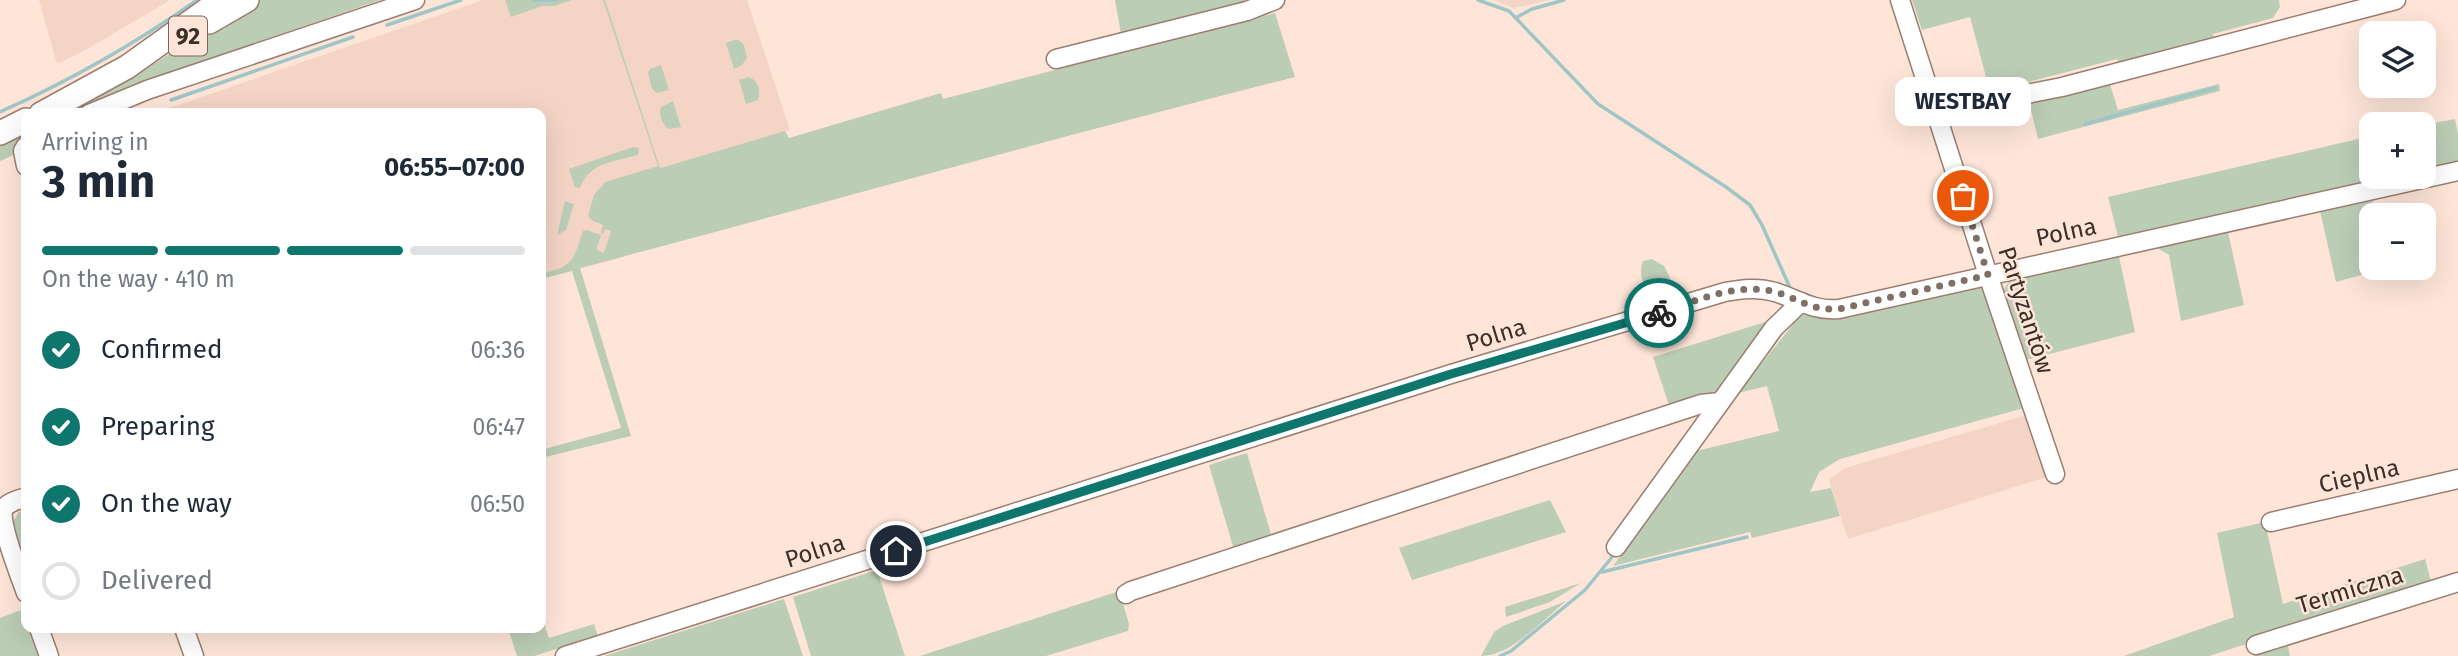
<!DOCTYPE html>
<html lang="en">
<head>
<meta charset="utf-8">
<style>
	:root { --surface:#fff; --page:#f6f6f7; --text:#1f2937; --muted:#747a83; --line:#e0e1e3; --accent:#0f766e }
	body { margin:0; font-family:"Fira Sans",sans-serif; background:var(--page); color:var(--text); height:100vh; display:flex; flex-direction:column; font-size:26px; white-space:nowrap }
	* { box-sizing:border-box; margin:0 }
	p { font-size:23px; color:var(--muted) }
	.icon { flex:none; width:38px; height:38px; fill:none; stroke:currentColor; stroke-width:2; stroke-linecap:round; stroke-linejoin:round }
	.map { position:relative; flex:1; overflow:hidden }
	.details { position:absolute; left:21px; top:108px; width:525px; height:525px; display:flex; flex-direction:column; background:var(--surface); border-radius:14px; box-shadow:0 7px 28px #0002 }
	.details>* { flex:none }
	.buttons { position:absolute; left:2359px; top:21px; display:grid; gap:14px }
	.buttons a { display:grid; place-items:center; width:77px; height:77px; border-radius:14px; background:var(--surface); box-shadow:0 7px 28px #0002; font-size:35px }
	.pin { position:absolute; display:grid; place-items:center; width:60px; height:60px; color:#fff; margin:-30px; border:4px solid #fff; border-radius:50%; box-shadow:0 2px 7px #0007 }
	.courier { position:absolute; display:grid; place-items:center; width:70px; height:70px; margin:-35px; border:5px solid #0f766e; border-radius:50%; background:#fff; color:#222; box-shadow:0 2px 9px #0007 }
	.bubble { position:absolute; height:49px; border-radius:14px; background:var(--surface); box-shadow:0 7px 28px #0002; font-size:23px; font-weight:700; line-height:49px; text-align:center }
	.headline em { font-style:normal; font-weight:700 }
	.headline div { display:flex; flex-direction:column-reverse }
	.headline { display:flex; align-items:center; justify-content:space-between; height:119px; padding:0 21px }
	h1 { font-size:46px; font-weight:700; line-height:52px }
	.bar { display:grid; grid-template-columns:repeat(4,1fr); gap:10px 7px; align-content:center; height:84px; padding:0 21px }
	.bar i { height:9px; border-radius:5px; background:var(--line) }
	.bar .current { background:var(--accent) }
	.bar p { grid-column:span 4 }
	ol { padding:0 21px; list-style:none }
	li { display:flex; align-items:center; gap:21px; height:77px }
	li p { margin-inline-start:auto }
	li .icon { padding:7px; border-radius:50%; background:var(--accent); color:#fff; stroke-width:4 }
	li:last-child { color:var(--muted) }
	li i { width:38px; height:38px; border:4px solid var(--line); border-radius:50% }
	.map>svg:first-child { display:block }
	.built { fill:#f3d4c5 }
	.green { fill:#bccdb6 }
	.lines { fill:none; stroke-linecap:round; stroke-linejoin:round }
	.stream { stroke:#9fc5c6; stroke-width:3.5 }
	.minor-casing { stroke:#9b7e70; stroke-width:21 }
	.major-casing { stroke:#9b7e70; stroke-width:26 }
	.minor { stroke:#fff; stroke-width:18 }
	.major { stroke:#fff; stroke-width:23 }
	.done { stroke:#7f6f66; stroke-width:7; stroke-dasharray:0 12.6 }
	.route { stroke:#0f766e; stroke-width:9 }
	.labels { text-anchor:middle; dominant-baseline:central; stroke-width:5; stroke-linejoin:round; paint-order:stroke }
	.shield { fill:#fee5d8; stroke:#76665e; stroke-width:2 }
	.shield-label { font-size:23px; font-weight:bold; fill:#3b2f29 }
	.street-label { font-size:24px; fill:#3b2f29; stroke:#fee5d8 }
</style>
</head>
<body>
<div class="map">
<svg width="2458" height="656" viewBox="0 0 2458 656">
	<rect width="100%" height="100%" fill="#fee5d8"/>
	<g class="built">
		<path d="M39,0H170L89,48L57,64Z"/>
		<path d="M483,0H747L790,130L604,184L624,257L541,279V114H152Z"/>
		<path d="M1494,0H1549L1514,8Z"/>
		<path d="M2027,415L2047,477L1848,539L1829,480L1845,468Z"/>
	</g>
	<g class="green">
		<path d="M256,0H380L129,86C110,96 86,114 64,114L142,71Z"/>
		<path d="M505,0H572L554,6H542L511,17Z"/>
		<path d="M603,0H605L660,168L785,131L789,138L941,93L943,99L1275,13L1295,77C1056,137 819,205 580,268L631,436L541,458V450L621,428L572,271L541,279V274C574,265 572,263 583,231L586,230L601,235L597,248L598,251L604,253L611,231L605,229L603,234L601,233L603,225L593,221L588,216L594,195L605,182L658,166Z"/>
		<path d="M1115,0H1267L1121,34Z"/>
		<path d="M1912,0H2279L2280,7L2273,18L2213,34L2215,44L2119,67L2117,59L1990,92L1970,17L1922,30Z"/>
		<path d="M734,40H739L744,45L747,58L742,65L734,69L726,43Z"/>
		<path d="M661,65L669,90L657,93L652,89L648,73L650,69Z"/>
		<path d="M749,77C758,80 761,92 758,100L746,104L739,80Z"/>
		<path d="M2109,81L2118,110L2219,84L2220,91L2038,139L2029,102Z"/>
		<path d="M673,101L681,127L668,129C661,122 659,116 661,107Z"/>
		<path d="M2455,119L2458,135V164L2424,172V125Z"/>
		<path d="M26,132C26,148 14,156 0,161V143Z"/>
		<path d="M2371,136V177H2402L2120,240L2118,237L2108,197Z"/>
		<path d="M633,147L639,148L638,155C613,162 590,162 580,188L575,187L569,169Z"/>
		<path d="M2372,200L2375,215H2371V268H2386L2336,282L2320,211Z"/>
		<path d="M565,201L574,204L566,230L557,235Z"/>
		<path d="M2228,232L2244,305L2181,321L2169,255L2157,248Z"/>
		<path d="M2119,256L2135,332L2022,361L2002,293L2009,281Z"/>
		<path d="M1652,259L1664,266L1672,282L1663,292L1649,294C1643,284 1638,272 1643,261Z"/>
		<path d="M1984,282L2024,408L1840,459L1819,472L1810,492L1831,488L1840,516L1752,538L1750,532L1613,566L1696,451L1779,431L1767,386L1738,393L1794,323L1797,315L1831,316Z"/>
		<path d="M1778,318L1721,394L1671,411L1653,357Z"/>
		<path d="M1247,453L1273,541L1235,553L1209,465Z"/>
		<path d="M1550,500L1566,532L1412,580L1399,548Z"/>
		<path d="M26,509V562H25L11,525L19,512Z"/>
		<path d="M2265,522L2283,604L2425,559L2432,585L2209,656H2124L2234,617L2217,533Z"/>
		<path d="M877,570L905,656H811L793,597Z"/>
		<path d="M1581,583L1550,602L1506,617L1505,607Z"/>
		<path d="M1119,591L1129,624L1128,631L1046,656H920Z"/>
		<path d="M784,599L803,656H604Z"/>
		<path d="M1566,601C1543,620 1511,656 1481,656L1494,632L1503,626Z"/>
		<path d="M21,610L38,656H0V618Z"/>
		<path d="M541,614L549,638L594,624L598,636L534,656H517L508,628H541Z"/>
		<path d="M2287,641L2290,656H2254L2253,652Z"/>
	</g>
	<g class="lines">
		<g class="stream">
			<path d="M535,0H556"/>
			<path d="M1478,0L1509,11L1598,104L1726,187L1750,205L1762,225L1791,290"/>
			<path d="M1517,17L1532,9L1564,0"/>
			<path d="M387,25L461,0"/>
			<path d="M171,100L353,37"/>
			<path d="M0,112C69,81 135,44 197,0"/>
			<path d="M2085,124L2215,88"/>
			<path d="M1602,572L1747,537"/>
			<path d="M1500,656L1511,651L1585,590L1617,551"/>
		</g>
		<defs>
			<g id="minor">
				<path d="M1900,0L1988,275L2055,474"/>
				<path d="M1056,59L1247,11L1275,0"/>
				<path d="M89,114L147,90L415,0"/>
				<path d="M1938,116L2001,99L2062,87L2396,0"/>
				<path d="M26,146L23,151L26,166"/>
				<path d="M26,497C18,500 7,502 3,510C0,526 20,576 26,593"/>
				<path d="M2271,522L2458,479"/>
				<path d="M1616,547L1774,328L1801,302"/>
				<path d="M1126,594L1131,591L1701,404L1720,402"/>
				<path d="M39,628L49,656"/>
				<path d="M184,628L194,656"/>
				<path d="M2256,645L2458,582"/>
				<path d="M565,656L1451,374L1725,292C1742,289 1758,287 1775,292C1800,300 1812,311 1839,309L2458,171"/>
			</g>
			<g id="major">
				<path d="M209,22L247,0"/>
				<path d="M41,114L127,67L221,0"/>
				<path d="M0,133L26,120"/>
			</g>
		</defs>
		<use href="#minor" class="minor-casing"/>
		<use href="#major" class="major-casing"/>
		<use href="#minor" class="minor"/>
		<use href="#major" class="major"/>
	</g>
	<g class="lines">
		<path class="done" d="M1659,313C1694,302 1733,283 1771,291C1798,297 1808,311 1839,309L1988,275L1963,196"/>
		<path class="route" d="M896,551L1451,374L1659,313"/>
	</g>
	<g class="labels">
		<rect class="shield" x="169" y="16.5" width="38" height="39" rx="5"/>
		<g class="shield-label">
			<text x="188" y="36">92</text>
		</g>
		<g class="street-label">
			<text transform="translate(2066 232) rotate(-12)">Polna</text>
			<text transform="translate(2026 310) rotate(72)">Partyzantów</text>
			<text transform="translate(1496 335) rotate(-17)">Polna</text>
			<text transform="translate(2359 476) rotate(-13)">Cieplna</text>
			<text transform="translate(815 551) rotate(-18)">Polna</text>
			<text transform="translate(2350 590) rotate(-17)">Termiczna</text>
		</g>
	</g>
</svg>
<div class="buttons">
<a><svg class="icon" aria-label="layers" viewBox="0 0 24 24"><path d="M12 4l9 5-9 5-9-5zM3 14l9 5 9-5"/></svg></a>
<a>+</a>
<a>−</a>
</div>
<div class="pin" style="left:1963px;top:196px;background:#ea580c"><svg class="icon" aria-label="bag" viewBox="0 0 24 24"><path d="M5 8h14l-1 12H6zM9 8a3 3 0 0 1 6 0"/></svg></div>
<div class="pin" style="left:896px;top:551px;background:#1f2937"><svg class="icon" aria-label="home" viewBox="0 0 24 24"><path d="M3 11l9-7 9 7M6 9v11h12V9"/></svg></div>
<div class="courier" style="left:1659px;top:313px"><svg class="icon" aria-label="bike" viewBox="0 0 24 24"><circle cx="6" cy="16" r="4"/><circle cx="18" cy="16" r="4"/><path d="M6 16l4-8h5l3 8M10 8l3 8H6M13 5h3"/></svg></div>
<div class="bubble" style="left:1895px;top:77px;width:136px">WESTBAY</div>
<section class="details">
<div class="headline"><div><h1>3 min</h1><p>Arriving in</p></div><em>06:55–07:00</em></div>
<div class="bar"><i class="current"></i><i class="current"></i><i class="current"></i><i></i><p>On the way · 410 m</p></div>
<ol>
<li><svg class="icon" aria-label="check" viewBox="0 0 24 24"><path d="M5 12l5 5 9-10"/></svg>Confirmed<p>06:36</p></li>
<li><svg class="icon" aria-label="check" viewBox="0 0 24 24"><path d="M5 12l5 5 9-10"/></svg>Preparing<p>06:47</p></li>
<li><svg class="icon" aria-label="check" viewBox="0 0 24 24"><path d="M5 12l5 5 9-10"/></svg>On the way<p>06:50</p></li>
<li><i></i>Delivered</li>
</ol>
</section>
</div>
</body>
</html>
